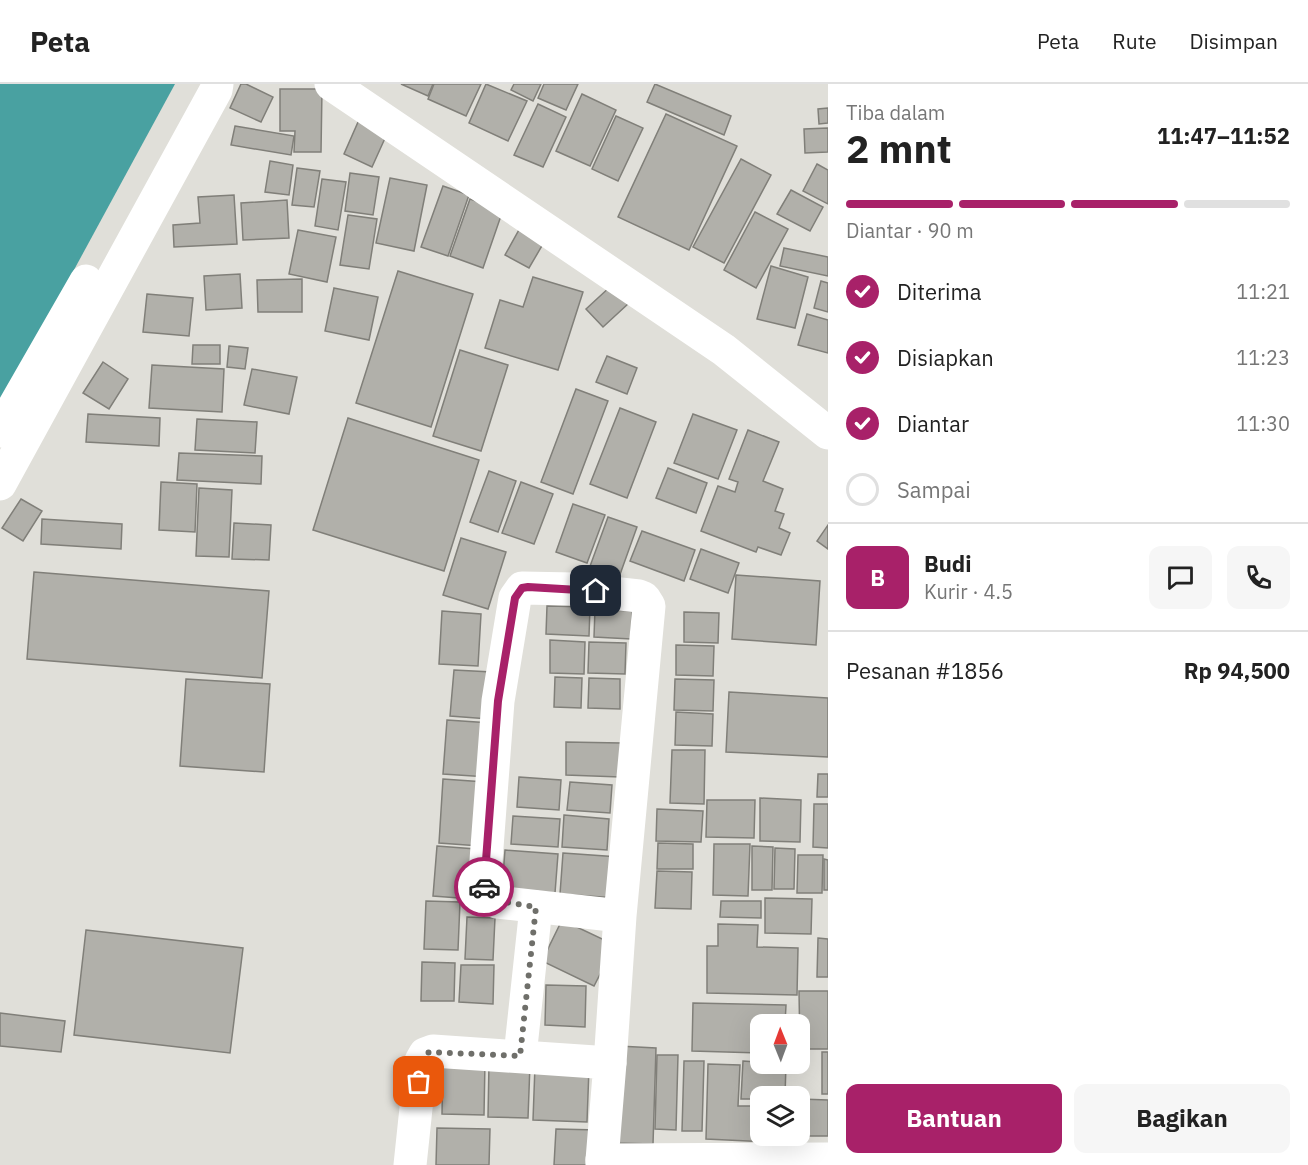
<!DOCTYPE html>
<html lang="id">
<head>
<meta charset="utf-8">
<style>
	:root { --surface:#fff; --page:#f6f6f6; --text:#222; --muted:#767676; --line:#e0e0e0; --accent:#a82169 }
	body { margin:0; font-family:"IBM Plex Sans",sans-serif; background:var(--page); color:var(--text); height:100vh; display:flex; flex-direction:column; font-size:22px; white-space:nowrap }
	* { box-sizing:border-box; margin:0 }
	p { font-size:20px; color:var(--muted) }
	.icon { flex:none; width:33px; height:33px; fill:none; stroke:currentColor; stroke-width:2; stroke-linecap:round; stroke-linejoin:round }
	.map { position:relative; flex:1; overflow:hidden }
	.panel { display:flex; flex-direction:column; background:var(--surface); width:480px }
	.panel>* { flex:none }
	.needle { width:39px; rotate:359deg }
	.buttons { position:absolute; left:750px; top:930px; display:grid; gap:12px }
	.buttons a { display:grid; place-items:center; width:60px; height:60px; border-radius:12px; background:var(--surface); box-shadow:0 6px 24px #0002; font-size:30px }
	.pin { position:absolute; display:grid; place-items:center; width:51px; height:51px; color:#fff; margin:-26px; border-radius:12px; box-shadow:0 3px 9px #0006 }
	.courier { position:absolute; display:grid; place-items:center; width:60px; height:60px; margin:-30px; border:4px solid #a82169; border-radius:50%; background:#fff; color:#222; box-shadow:0 2px 8px #0007 }
	.head em { font-style:normal; font-weight:700 }
	.head div { display:flex; flex-direction:column-reverse }
	.head { display:flex; align-items:center; justify-content:space-between; height:102px; padding:0 18px }
	h1 { font-size:39px; font-weight:700; line-height:45px }
	.bar { display:grid; grid-template-columns:repeat(4,1fr); gap:9px 6px; align-content:center; height:72px; padding:0 18px }
	.bar i { height:8px; border-radius:4px; background:var(--line) }
	.bar .current { background:var(--accent) }
	.bar p { grid-column:span 4 }
	.line { display:flex; align-items:center; gap:15px; padding:0 18px; border-top:2px solid var(--line) }
	.line div { flex:1 }
	.round { display:grid; place-items:center; flex:none; width:63px; height:63px; border-radius:12px; background:var(--page) }
	ol { padding:0 18px; list-style:none }
	li { display:flex; align-items:center; gap:18px; height:66px }
	li p { margin-inline-start:auto }
	li .icon { padding:6px; border-radius:50%; background:var(--accent); color:#fff; stroke-width:4 }
	li:last-child { color:var(--muted) }
	li i { width:33px; height:33px; border:3px solid var(--line); border-radius:50% }
	.button { display:flex; gap:12px; margin-top:auto; padding:12px 18px }
	.button a { flex:1; height:69px; border-radius:12px; background:var(--accent); color:#fff; font-size:24px; font-weight:700; line-height:69px; text-align:center }
	.button a+a { background:var(--page); color:var(--text) }
	header { display:flex; align-items:center; gap:36px; box-sizing:border-box; height:84px; padding:0 30px; background:var(--surface); border-bottom:2px solid var(--line) }
	header strong { font-size:28px }
	nav { display:flex; gap:33px; margin-inline-start:auto; font-size:21px }
	main { display:flex; flex:1; min-height:0 }
	.map>svg:first-child { display:block }
	.water { fill:#49a1a1 }
	.building { fill:#b1b0aa; stroke:#807f79; stroke-width:1.5 }
	.lines { fill:none; stroke-linecap:round; stroke-linejoin:round }
	.minor { stroke:#fff; stroke-width:33 }
	.done { stroke:#6f6f6a; stroke-width:6; stroke-dasharray:0 10.8 }
	.route { stroke:#a82169; stroke-width:8 }
</style>
</head>
<body>
<header>
<strong>Peta</strong>
<nav><a>Peta</a><a>Rute</a><a>Disimpan</a></nav>
</header>
<main>
<div class="map">
<svg width="828" height="1081" viewBox="0 0 828 1081">
	<rect width="100%" height="100%" fill="#e0dfd9"/>
	<path class="water" d="M0,0H175L0,322Z"/>
	<g class="building">
		<path d="M241,0H246L273,13L261,38L230,24Z"/>
		<path d="M401,0H433L428,12Z"/>
		<path d="M434,0H481L466,32L428,15Z"/>
		<path d="M486,0L527,17L508,57L469,39Z"/>
		<path d="M514,0H541L533,17L511,6Z"/>
		<path d="M544,0H578L566,26L538,14Z"/>
		<path d="M655,0L731,32L724,51L647,18Z"/>
		<path d="M280,5H322L321,68H294L295,47H280Z"/>
		<path d="M582,10L616,26L590,82L556,67Z"/>
		<path d="M538,20L566,33L543,83L514,71Z"/>
		<path d="M828,24V39L819,40L818,25Z"/>
		<path d="M362,29L391,41L372,83L344,70Z"/>
		<path d="M666,30L737,62L689,166L618,133Z"/>
		<path d="M616,32L643,44L618,97L592,85Z"/>
		<path d="M235,42L294,52L291,71L231,61Z"/>
		<path d="M828,44V68L805,69L804,45Z"/>
		<path d="M741,75L771,91L724,179L693,163Z"/>
		<path d="M270,77L293,81L289,111L265,108Z"/>
		<path d="M817,80L828,86V120L803,107Z"/>
		<path d="M297,84L320,87L314,123L292,121Z"/>
		<path d="M350,89L379,93L373,131L345,127Z"/>
		<path d="M390,94L427,101L414,167L376,159Z"/>
		<path d="M322,95L346,98L338,146L315,142Z"/>
		<path d="M443,102L469,111L448,172L421,163Z"/>
		<path d="M791,106L823,123L810,147L777,130Z"/>
		<path d="M234,111L237,160L174,163L173,141L200,139L198,113Z"/>
		<path d="M470,115L503,126L483,184L450,172Z"/>
		<path d="M287,116L289,154L243,156L241,119Z"/>
		<path d="M755,128L788,145L756,204L724,186Z"/>
		<path d="M348,131L377,135L369,185L340,181Z"/>
		<path d="M525,135L550,148L529,184L505,171Z"/>
		<path d="M298,146L336,153L327,198L289,190Z"/>
		<path d="M784,164L828,173V192L780,182Z"/>
		<path d="M771,182L808,193L795,244L757,235Z"/>
		<path d="M398,187L473,210L431,343L356,319Z"/>
		<path d="M240,190L242,224L206,226L204,192Z"/>
		<path d="M533,193L583,208L558,286L485,264L500,216L523,223Z"/>
		<path d="M302,195V228H258L257,196Z"/>
		<path d="M821,197L828,199V228L814,224Z"/>
		<path d="M612,201L629,219L603,243L586,225Z"/>
		<path d="M334,204L378,213L369,256L325,247Z"/>
		<path d="M147,210L193,214L189,252L143,248Z"/>
		<path d="M807,230L828,236V269L798,261Z"/>
		<path d="M193,261H220V280H192Z"/>
		<path d="M229,262L248,264L245,285L227,283Z"/>
		<path d="M460,266L508,281L481,367L433,352Z"/>
		<path d="M607,272L637,284L627,310L596,298Z"/>
		<path d="M103,278L128,295L109,325L83,309Z"/>
		<path d="M152,281L224,285L222,328L149,324Z"/>
		<path d="M252,285L297,293L289,330L244,321Z"/>
		<path d="M576,305L608,317L573,410L541,398Z"/>
		<path d="M620,324L656,338L627,414L590,400Z"/>
		<path d="M88,330L160,334L159,362L86,358Z"/>
		<path d="M693,330L737,346L718,395L674,379Z"/>
		<path d="M348,334L479,376L444,487L313,446Z"/>
		<path d="M197,335L257,338L255,369L195,366Z"/>
		<path d="M748,346L779,358L763,397L783,405L775,427L784,430L779,444L790,449L781,471L758,463L756,468L701,447L718,402L735,408L738,398L729,395Z"/>
		<path d="M179,369L262,372L261,400L177,396Z"/>
		<path d="M668,384L707,399L696,429L656,414Z"/>
		<path d="M489,387L516,397L498,448L470,438Z"/>
		<path d="M161,398L197,400L195,448L159,446Z"/>
		<path d="M521,398L553,410L534,460L502,449Z"/>
		<path d="M199,404L232,406L229,473L196,472Z"/>
		<path d="M21,415L42,427L23,457L2,444Z"/>
		<path d="M573,420L605,431L587,479L556,468Z"/>
		<path d="M608,433L637,443L618,496L589,485Z"/>
		<path d="M42,435L122,440L121,465L41,460Z"/>
		<path d="M234,439L271,441L269,476L232,475Z"/>
		<path d="M828,441V465L817,457Z"/>
		<path d="M642,447L695,466L684,497L630,477Z"/>
		<path d="M461,454L506,468L488,525L443,511Z"/>
		<path d="M701,465L739,479L728,509L690,495Z"/>
		<path d="M34,488L269,507L262,594L27,575Z"/>
		<path d="M736,491L820,497L816,561L732,555Z"/>
		<path d="M547,522L590,523L589,552L546,550Z"/>
		<path d="M595,525L632,527L631,555L594,553Z"/>
		<path d="M442,527L481,530L478,582L439,580Z"/>
		<path d="M684,528L719,529L718,559L684,558Z"/>
		<path d="M550,556L585,558L584,590L550,589Z"/>
		<path d="M589,558L626,559L625,590L588,589Z"/>
		<path d="M676,561L714,562L713,592L676,591Z"/>
		<path d="M454,586L492,588L489,635L450,632Z"/>
		<path d="M555,593L582,594L581,624L554,623Z"/>
		<path d="M589,594L620,595V625L588,624Z"/>
		<path d="M186,595L270,600L264,688L180,682Z"/>
		<path d="M675,595L714,596L713,627L674,626Z"/>
		<path d="M729,608L828,614V673L726,668Z"/>
		<path d="M676,628L713,630L712,662L675,661Z"/>
		<path d="M447,636L491,639L488,693L443,690Z"/>
		<path d="M566,658L621,659L620,693L566,691Z"/>
		<path d="M672,666H705L704,720L670,719Z"/>
		<path d="M818,690H828V713H817Z"/>
		<path d="M519,693L561,696L559,726L517,723Z"/>
		<path d="M443,695L485,698L480,762L439,759Z"/>
		<path d="M570,698L612,701L610,729L567,726Z"/>
		<path d="M760,714L801,716L800,758L760,757Z"/>
		<path d="M707,716H755L754,754L706,753Z"/>
		<path d="M814,720H828V764L813,763Z"/>
		<path d="M657,725L703,727L701,758L656,757Z"/>
		<path d="M564,731L609,735L607,766L562,763Z"/>
		<path d="M513,732L560,735L558,763L511,760Z"/>
		<path d="M658,759L693,760V785H657Z"/>
		<path d="M714,760H750L748,812L713,811Z"/>
		<path d="M437,762L476,765L472,815L433,812Z"/>
		<path d="M752,762L773,763L772,806H752Z"/>
		<path d="M775,764L795,765L794,805H774Z"/>
		<path d="M505,766L558,770L555,809L502,805Z"/>
		<path d="M563,769L619,773L616,814L560,810Z"/>
		<path d="M798,771H823L822,809H797Z"/>
		<path d="M824,775L828,776V806H824Z"/>
		<path d="M657,787L692,788L691,825L655,824Z"/>
		<path d="M765,814L812,815L811,850L765,849Z"/>
		<path d="M426,817L460,818L458,866L424,865Z"/>
		<path d="M721,817H761V834L720,833Z"/>
		<path d="M467,833L495,834L493,876L465,875Z"/>
		<path d="M562,836L615,861L594,902L542,877Z"/>
		<path d="M718,840L758,841L757,863L798,864L797,911L707,909V862H718Z"/>
		<path d="M86,846L243,864L230,969L74,951Z"/>
		<path d="M818,854L828,855V893H817Z"/>
		<path d="M422,878L455,879L454,917H421Z"/>
		<path d="M461,881H494L493,920L459,918Z"/>
		<path d="M546,901L586,902L585,943L545,941Z"/>
		<path d="M799,907H828V965H800Z"/>
		<path d="M693,919L786,921L785,940H760V969L692,967Z"/>
		<path d="M0,929L65,937L61,968L0,962Z"/>
		<path d="M618,962L656,964L653,1060L615,1059Z"/>
		<rect x="822" y="968" width="6" height="42"/>
		<path d="M657,971H678L676,1046L655,1045Z"/>
		<path d="M443,976L485,977L484,1031L442,1030Z"/>
		<path d="M684,977H704L702,1047H682Z"/>
		<path d="M743,977L786,980L785,1012H760V1015H741Z"/>
		<path d="M489,979L530,980L528,1034L488,1033Z"/>
		<path d="M708,980L740,981L738,1022H760V1052H768L767,1058L706,1055Z"/>
		<path d="M535,982L589,984L587,1038L533,1036Z"/>
		<path d="M800,1015L828,1016V1052H798Z"/>
		<path d="M437,1044L490,1045L489,1081H436Z"/>
		<path d="M556,1045L598,1046L597,1081H554Z"/>
	</g>
	<g class="lines">
		<g class="minor">
			<path d="M331,0L724,266L828,349"/>
			<path d="M0,347L86,197"/>
			<path d="M0,400L216,6L217,0"/>
			<path d="M520,972L536,823"/>
			<path d="M610,979L620,832L649,522L644,514L639,512L574,505L522,504L515,514L498,617L484,803C487,811 488,815 497,818L620,832"/>
			<path d="M410,1081L421,977L425,970L433,967L610,979L602,1076"/>
			<path d="M602,1081V1076L828,1075"/>
		</g>
	</g>
	<g class="lines">
		<path class="done" d="M419,998L421,977L429,968L520,972L536,823L492,816L488,813L484,803"/>
		<path class="route" d="M484,803L498,617L515,514L522,504L528,503L596,507"/>
	</g>
</svg>
<div class="buttons">
<a><svg class="needle" viewBox="-14 -14 28 28"><path d="M0-13l5 13h-10z" fill="#e53935"/><path d="M0 13l5-13h-10z" fill="#767676"/></svg></a>
<a><svg class="icon" aria-label="layers" viewBox="0 0 24 24"><path d="M12 4l9 5-9 5-9-5zM3 14l9 5 9-5"/></svg></a>
</div>
<div class="pin" style="left:419px;top:998px;background:#ea580c"><svg class="icon" aria-label="bag" viewBox="0 0 24 24"><path d="M5 8h14l-1 12H6zM9 8a3 3 0 0 1 6 0"/></svg></div>
<div class="pin" style="left:596px;top:507px;background:#1f2937"><svg class="icon" aria-label="home" viewBox="0 0 24 24"><path d="M3 11l9-7 9 7M6 9v11h12V9"/></svg></div>
<div class="courier" style="left:484px;top:803px"><svg class="icon" aria-label="car" viewBox="0 0 24 24"><path d="M5 17H2v-5l4-1 3-4h7l3 4 3 1v5h-3M9 17h6M6 11h13"/><circle cx="7" cy="17" r="2"/><circle cx="17" cy="17" r="2"/></svg></div>
</div>
<section class="panel">
<div class="head"><div><h1>2 mnt</h1><p>Tiba dalam</p></div><em>11:47–11:52</em></div>
<div class="bar"><i class="current"></i><i class="current"></i><i class="current"></i><i></i><p>Diantar · 90 m</p></div>
<ol>
<li><svg class="icon" aria-label="check" viewBox="0 0 24 24"><path d="M5 12l5 5 9-10"/></svg>Diterima<p>11:21</p></li>
<li><svg class="icon" aria-label="check" viewBox="0 0 24 24"><path d="M5 12l5 5 9-10"/></svg>Disiapkan<p>11:23</p></li>
<li><svg class="icon" aria-label="check" viewBox="0 0 24 24"><path d="M5 12l5 5 9-10"/></svg>Diantar<p>11:30</p></li>
<li><i></i>Sampai</li>
</ol>
<div class="line" style="height:108px"><b class="round" style="background:var(--accent);color:#fff">B</b><div><b>Budi</b><p>Kurir · 4.5</p></div><a class="round"><svg class="icon" aria-label="chat" viewBox="0 0 24 24"><path d="M4 5h16v11H9l-5 4z"/></svg></a><a class="round"><svg class="icon" aria-label="phone" viewBox="0 0 24 24"><path d="M5 4h4l2 5-3 2q2 4 5 5l2-3 5 2v4C11 20 4 13 5 4z"/></svg></a></div>
<div class="line" style="height:78px"><div>Pesanan #1856</div><b>Rp 94,500</b></div>
<div class="button"><a>Bantuan</a><a>Bagikan</a></div>
</section>
</main>
</body>
</html>
